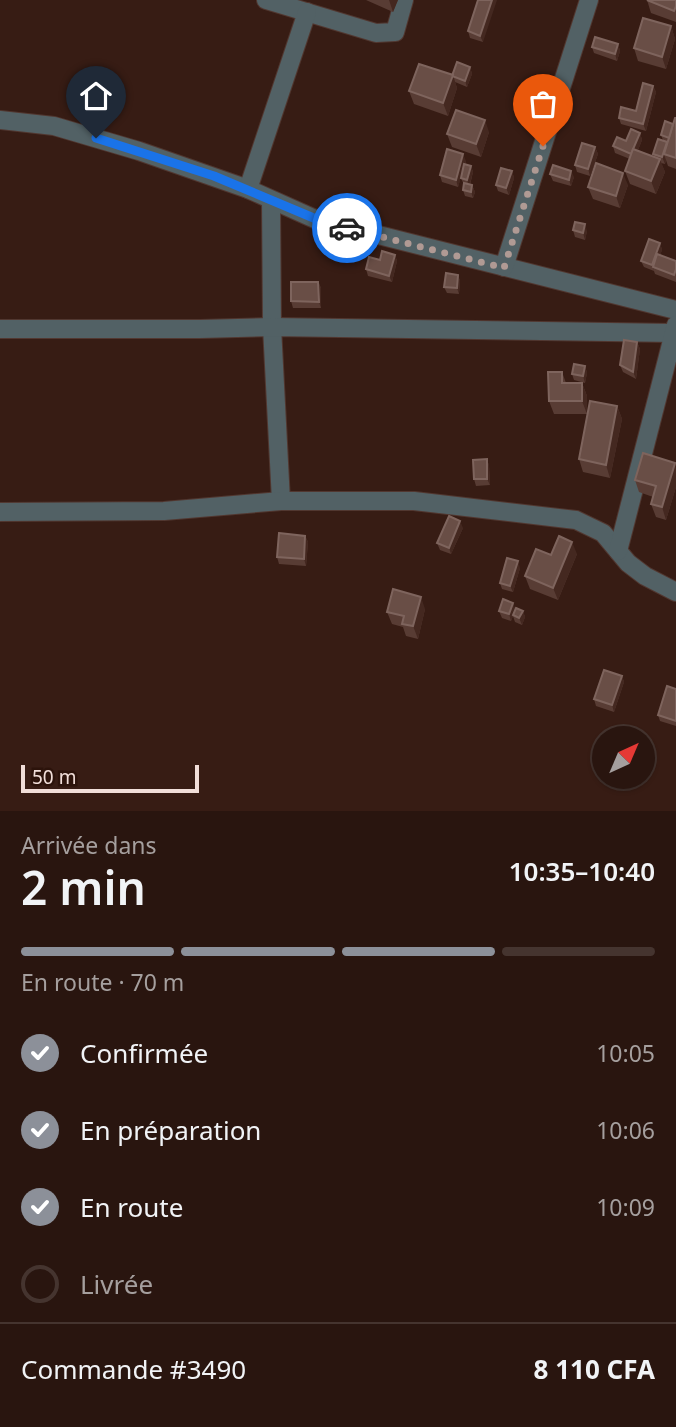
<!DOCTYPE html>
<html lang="fr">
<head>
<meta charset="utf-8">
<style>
	:root { --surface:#29150f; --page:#311e18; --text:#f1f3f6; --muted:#a59f9e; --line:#45342f; --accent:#8c9099 }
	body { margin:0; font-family:"Noto Sans",sans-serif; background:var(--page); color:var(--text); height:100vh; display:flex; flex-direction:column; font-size:26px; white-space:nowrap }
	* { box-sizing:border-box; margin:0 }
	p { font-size:23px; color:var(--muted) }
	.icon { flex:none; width:38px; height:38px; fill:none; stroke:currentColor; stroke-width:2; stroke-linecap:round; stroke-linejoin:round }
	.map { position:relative; height:811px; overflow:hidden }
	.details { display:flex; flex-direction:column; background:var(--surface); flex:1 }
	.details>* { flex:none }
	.needle { width:46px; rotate:44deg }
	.buttons { position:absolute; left:592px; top:726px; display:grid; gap:14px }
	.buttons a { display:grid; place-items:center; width:63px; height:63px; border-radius:50%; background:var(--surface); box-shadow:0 2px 5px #0004,0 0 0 2px var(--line); font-size:35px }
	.scale { position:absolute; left:21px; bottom:18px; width:178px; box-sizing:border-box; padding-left:7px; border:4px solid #f1ded9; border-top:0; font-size:19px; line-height:24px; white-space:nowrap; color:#f1ded9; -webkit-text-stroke:5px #2c130b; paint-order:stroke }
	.pin { position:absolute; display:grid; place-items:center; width:60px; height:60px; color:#fff; margin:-72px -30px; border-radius:50% 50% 50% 0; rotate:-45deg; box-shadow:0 0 7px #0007 }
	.pin .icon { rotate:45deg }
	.courier { position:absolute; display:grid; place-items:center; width:70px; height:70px; margin:-35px; border:5px solid #1a73e8; border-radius:50%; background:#fff; color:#222; box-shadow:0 2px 9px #0007 }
	.overview em { font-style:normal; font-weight:600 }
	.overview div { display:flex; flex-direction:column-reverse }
	.overview { display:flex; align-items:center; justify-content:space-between; height:119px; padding:0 21px }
	h1 { font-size:46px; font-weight:600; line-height:52px }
	.bar { display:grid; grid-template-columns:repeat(4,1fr); gap:10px 7px; align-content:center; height:84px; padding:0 21px }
	.bar i { height:9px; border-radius:5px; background:var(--line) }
	.bar .active { background:var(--accent) }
	.bar p { grid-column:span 4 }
	.line { display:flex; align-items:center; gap:18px; padding:0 21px; border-top:2px solid var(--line) }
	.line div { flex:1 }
	ol { padding:0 21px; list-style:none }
	li { display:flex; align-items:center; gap:21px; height:77px }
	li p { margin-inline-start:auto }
	li .icon { padding:7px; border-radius:50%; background:var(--accent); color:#fff; stroke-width:4 }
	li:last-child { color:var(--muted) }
	li i { width:38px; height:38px; border:4px solid var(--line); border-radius:50% }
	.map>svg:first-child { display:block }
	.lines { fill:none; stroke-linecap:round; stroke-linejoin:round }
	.street-casing { stroke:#513730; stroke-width:20 }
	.street { stroke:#526165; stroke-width:18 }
	.wall { fill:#583c34 }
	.shaded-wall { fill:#442820 }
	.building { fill:#694e46; stroke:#7e645d; stroke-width:2 }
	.done { stroke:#b09a94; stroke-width:7; stroke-dasharray:0 12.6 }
	.route { stroke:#1a73e8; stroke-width:9 }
</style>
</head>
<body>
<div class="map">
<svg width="676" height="811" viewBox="0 0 676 811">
	<rect width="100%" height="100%" fill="#371c14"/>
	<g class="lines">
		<defs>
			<g id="street">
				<path d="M266,0L376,33L395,32L404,0"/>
				<path d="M0,120L54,126L139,151L248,189L315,219L676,310"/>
				<path d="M248,189L307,12"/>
				<path d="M271,200L272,327L281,501"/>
				<path d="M504,267L589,0"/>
				<path d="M0,329H200L272,327L674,333"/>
				<path d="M0,512L164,511L281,501H414L576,520L603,533L628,563L645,576L676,592"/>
				<path d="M618,551L676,325"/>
			</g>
		</defs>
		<use href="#street" class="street-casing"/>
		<use href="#street" class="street"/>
	</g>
	<g class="wall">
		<path d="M366,0H398L393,12Z"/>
		<path d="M478,0L483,42L470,38L468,31Z"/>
		<path d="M647,0H676V22L651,13Z"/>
		<path d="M671,26L675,39L666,69L638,61L634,48Z"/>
		<path d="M618,44L620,51L617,61L594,53L592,47Z"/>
		<path d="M470,67L472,74L467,87L455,82L457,88L448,116L414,104L409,91L452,75Z"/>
		<path d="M653,86L656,92L646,131L621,124L619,118L636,111Z"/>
		<path d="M676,118V169L668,166L666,160L665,164L661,163L665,172L656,194L630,184L625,171L630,159L615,153L613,146L640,133L642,140L638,150L654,157L653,154L663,140L661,135L673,124Z"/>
		<path d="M489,132L481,157L452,147L447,134Z"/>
		<path d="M595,147L598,154L590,176L577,172L575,165Z"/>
		<path d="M466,161L465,164L471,166L473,172L470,185H472L475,192L473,198L465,196L463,190L464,185L461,178L462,172L458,187L442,182L440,175Z"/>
		<path d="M512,171L514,178L509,195L498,191L496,185Z"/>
		<path d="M550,174L574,177L571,186L553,181Z"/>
		<path d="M628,185L620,208L593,199L588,187Z"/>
		<path d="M573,230L587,231L585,240L575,237Z"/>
		<path d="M347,236L350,243L344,263L334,260L331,254Z"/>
		<path d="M660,243L662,250L660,255L676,261V282L655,274L654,271L644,267L641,261Z"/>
		<path d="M395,255L397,261L392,282L368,276L366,269L380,260Z"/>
		<path d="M458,275L460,281L459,294L447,293L444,287Z"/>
		<path d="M318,282L321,288V308H293L291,301Z"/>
		<path d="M637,342L640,349L636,379L623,372L620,365Z"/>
		<path d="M585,366L587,373L585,383L574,380L572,374Z"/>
		<path d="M562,372L566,383H582L587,396V414H554L549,401Z"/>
		<path d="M617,406L622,419L610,478L583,472L579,459Z"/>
		<path d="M487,459L489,466L490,485L476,486L474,479Z"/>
		<path d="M675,463L676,466V487L666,520L656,517L651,504L653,497L639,492L635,480Z"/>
		<path d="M463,528L451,554L440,550L437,543Z"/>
		<path d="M305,536L308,542L306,566L279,564L277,557Z"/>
		<path d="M577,554L558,600L530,589L525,576L551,555Z"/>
		<path d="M520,568L513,592L502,589L500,583Z"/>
		<path d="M513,603L515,609L523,611L525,617L522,625L515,622L513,616L511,621L502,618L499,611Z"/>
		<path d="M425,609L418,639L406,636L403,627L392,624L387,612Z"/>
		<path d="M622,676L624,682L614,712L596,706L594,699Z"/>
		<path d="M676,689V726L660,721L658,715Z"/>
	</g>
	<g class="shaded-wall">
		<path d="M389,0H398L393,12Z"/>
		<path d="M492,0H497L483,42L480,36Z"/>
		<path d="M671,26L675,39L666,69L662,57Z"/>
		<path d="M618,44L620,51L617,61L615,54Z"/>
		<path d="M470,67L472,74L467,87L465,81Z"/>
		<path d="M453,75L457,88L448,116L443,103Z"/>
		<path d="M653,86L656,92L646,131L643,124Z"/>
		<path d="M485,120L489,132L481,157L476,144Z"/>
		<path d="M640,133L642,140L634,160L631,154Z"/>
		<path d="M667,142L664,154L666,160L665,164L662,157Z"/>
		<path d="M595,147L598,154L590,176L588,169Z"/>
		<path d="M463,154L466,161L458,187L456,180Z"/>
		<path d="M660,159L665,172L656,194L651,181Z"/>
		<path d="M471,166L473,172L469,187L467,180Z"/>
		<path d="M512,171L514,178L509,195L506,188Z"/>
		<path d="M571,171L574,177L571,186L569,180Z"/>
		<path d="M623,173L628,185L620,208L616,196Z"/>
		<path d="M472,185L475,192L473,198L471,192Z"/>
		<path d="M585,224L587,231L585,240L583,233Z"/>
		<path d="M347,236L350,243L344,263L342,257Z"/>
		<path d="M660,243L662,250L655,268L653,267L654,271L652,265Z"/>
		<path d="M395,255L397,261L392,282L389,276Z"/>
		<path d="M458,275L460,281L459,294L457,288Z"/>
		<path d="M318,282L321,288V308L319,302Z"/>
		<path d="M637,342L640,349L636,379L633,372Z"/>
		<path d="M585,366L587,373L585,383L583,376Z"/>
		<path d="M582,383L587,396V414L582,401Z"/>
		<path d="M617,406L622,419L610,478L606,465Z"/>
		<path d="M487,459L489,466L490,485L487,479Z"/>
		<path d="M675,463L676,466V487L666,520L662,507Z"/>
		<path d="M460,521L463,528L451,554L449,548Z"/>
		<path d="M305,536L308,542L306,566L304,559Z"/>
		<path d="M572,542L577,554L558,600L553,588Z"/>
		<path d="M518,561L520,568L513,592L510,586Z"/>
		<path d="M421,597L425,609L418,639L413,626Z"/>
		<path d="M513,603L515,609L511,621L509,614Z"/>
		<path d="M523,611L525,617L522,625L519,618Z"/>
		<path d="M622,676L624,682L614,712L612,705Z"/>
	</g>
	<g class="building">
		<path d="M478,0H492L480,36L468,31Z"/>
		<path d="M647,0H676V6L674,11Z"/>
		<path d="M643,18L671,26L662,57L634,48Z"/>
		<path d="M595,37L618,44L615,54L592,47Z"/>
		<path d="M457,62L470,67L465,81L452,76Z"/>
		<path d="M419,64L453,75L443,103L409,91Z"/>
		<path d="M643,83L653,86L643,124L619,118L621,107L636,111Z"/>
		<path d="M456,110L485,120L476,144L447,134Z"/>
		<path d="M675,118H676V158L664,154Z"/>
		<path d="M665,121L673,124L669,138L661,135Z"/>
		<path d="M631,129L640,133L631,154L613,146L617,137L626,141Z"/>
		<path d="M658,139L667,142L662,157L653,154Z"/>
		<path d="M582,143L595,147L588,169L575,165Z"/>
		<path d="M447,149L463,154L456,180L440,175Z"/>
		<path d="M633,149L660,159L651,181L625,171Z"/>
		<path d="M596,163L623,173L616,196L588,187Z"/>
		<path d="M464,164L471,166L467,180L461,178Z"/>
		<path d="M553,165L571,171L569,180L550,174Z"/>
		<path d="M501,168L512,171L506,188L496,185Z"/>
		<path d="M464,183L472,185L471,192L463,190Z"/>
		<path d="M575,222L585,224L583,233L573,230Z"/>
		<path d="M337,233L347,236L342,257L331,254Z"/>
		<path d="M649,239L660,243L652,265L641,261Z"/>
		<path d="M382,251L395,255L389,276L366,269L369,257L380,260Z"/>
		<path d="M657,254L676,261V269L674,275L653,267Z"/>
		<path d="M446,273L458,275L457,288L444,287Z"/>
		<path d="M291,282H318L319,302L291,301Z"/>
		<path d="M624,340L637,342L633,372L620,365Z"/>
		<path d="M574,364L585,366L583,376L572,374Z"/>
		<path d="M548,372H562V383H582V401H549Z"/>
		<path d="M590,401L617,406L606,465L579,459Z"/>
		<path d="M643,453L675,463L662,507L651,504L656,486L635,480Z"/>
		<path d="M487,459V479H474L473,460Z"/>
		<path d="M449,516L460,521L449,548L437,543Z"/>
		<path d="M279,533L305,536L304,559L277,557Z"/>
		<path d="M559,536L572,542L553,588L525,576L536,549L551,555Z"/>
		<path d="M507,558L518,561L510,586L500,583Z"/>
		<path d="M393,589L421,597L413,626L402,624L404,616L387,612Z"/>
		<path d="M503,599L513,603L509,614L499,611Z"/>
		<path d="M516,608L523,611L519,618L513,615Z"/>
		<path d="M604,670L622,676L612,705L594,699Z"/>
		<path d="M667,686L676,689V721L658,715Z"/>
	</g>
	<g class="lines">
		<path class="done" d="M347,228L504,268L543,146"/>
		<path class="route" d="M96,138L214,176L316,219L347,228"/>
	</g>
</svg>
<div class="buttons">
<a><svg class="needle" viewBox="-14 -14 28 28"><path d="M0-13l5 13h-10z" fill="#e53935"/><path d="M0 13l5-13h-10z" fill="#a59f9e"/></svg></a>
</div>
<div class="scale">50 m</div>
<div class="pin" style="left:543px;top:146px;background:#ea580c"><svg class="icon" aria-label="bag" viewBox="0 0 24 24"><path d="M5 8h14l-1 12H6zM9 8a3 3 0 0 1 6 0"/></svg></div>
<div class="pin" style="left:96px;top:138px;background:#1f2937"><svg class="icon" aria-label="home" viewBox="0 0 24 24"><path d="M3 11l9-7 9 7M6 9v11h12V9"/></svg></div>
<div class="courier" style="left:347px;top:228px"><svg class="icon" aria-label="car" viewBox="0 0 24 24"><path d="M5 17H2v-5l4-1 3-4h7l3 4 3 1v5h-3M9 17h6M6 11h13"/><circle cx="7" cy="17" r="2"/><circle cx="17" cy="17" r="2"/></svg></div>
</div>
<section class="details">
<div class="overview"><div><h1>2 min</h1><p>Arrivée dans</p></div><em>10:35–10:40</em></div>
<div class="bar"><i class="active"></i><i class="active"></i><i class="active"></i><i></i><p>En route · 70 m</p></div>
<ol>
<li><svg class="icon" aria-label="check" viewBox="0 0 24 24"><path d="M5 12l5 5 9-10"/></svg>Confirmée<p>10:05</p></li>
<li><svg class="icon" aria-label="check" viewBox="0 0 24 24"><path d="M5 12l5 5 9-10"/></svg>En préparation<p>10:06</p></li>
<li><svg class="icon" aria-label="check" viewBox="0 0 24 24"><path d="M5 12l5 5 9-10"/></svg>En route<p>10:09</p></li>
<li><i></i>Livrée</li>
</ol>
<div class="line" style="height:91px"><div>Commande #3490</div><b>8 110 CFA</b></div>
</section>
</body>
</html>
